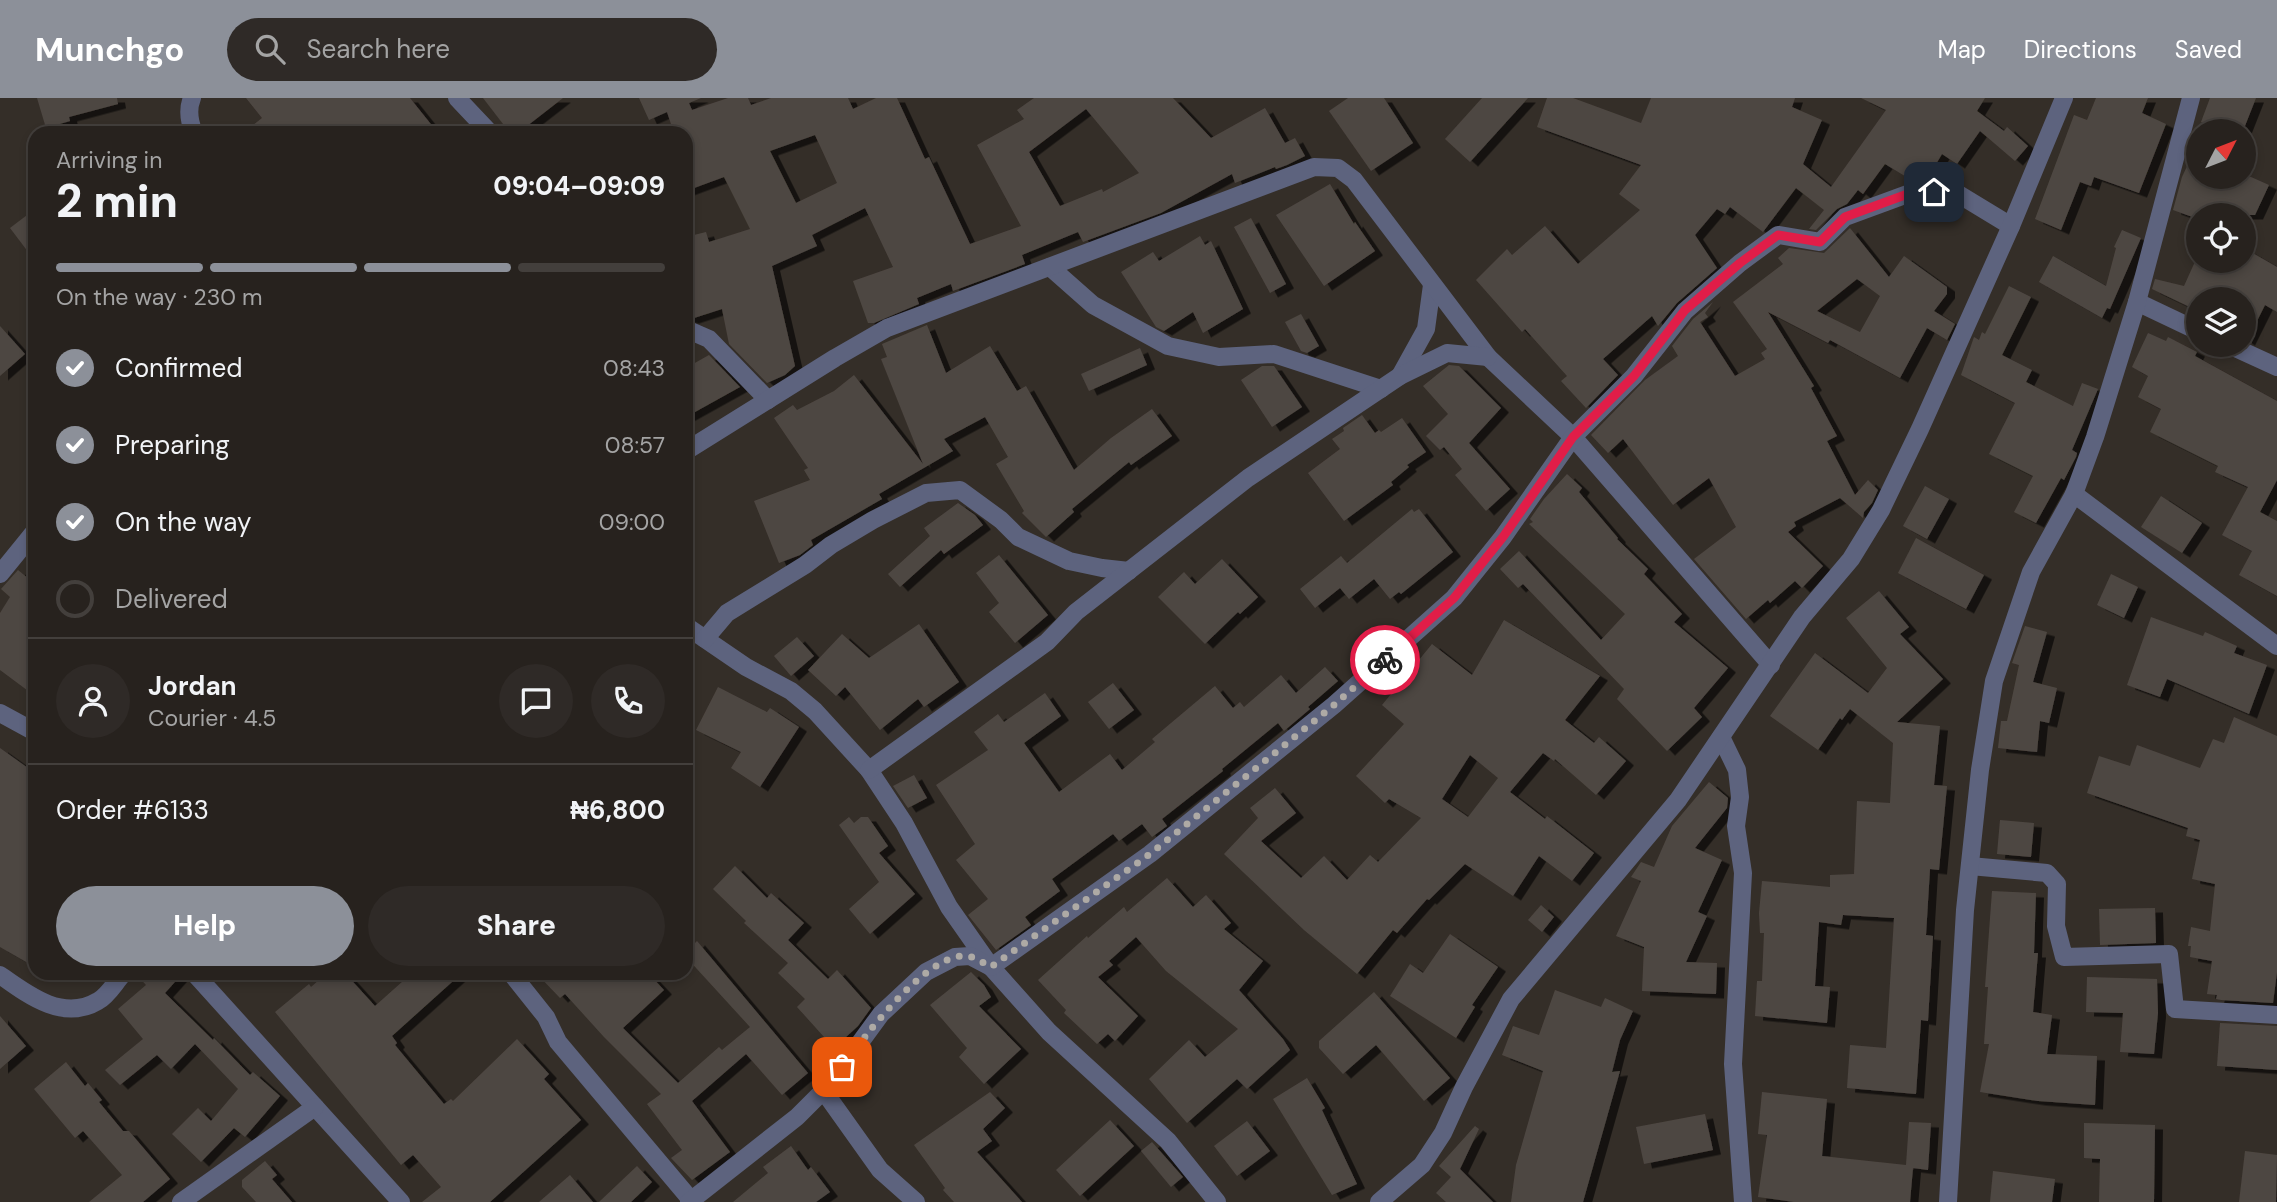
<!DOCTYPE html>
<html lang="en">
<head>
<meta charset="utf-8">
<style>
	:root { --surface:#27221e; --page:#2f2a27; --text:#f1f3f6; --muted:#a4a4a4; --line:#433f3c; --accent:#8c9099 }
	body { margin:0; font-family:"DM Sans",sans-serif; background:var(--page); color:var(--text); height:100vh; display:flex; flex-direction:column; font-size:26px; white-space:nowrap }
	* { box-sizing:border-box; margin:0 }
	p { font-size:23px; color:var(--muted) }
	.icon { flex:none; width:38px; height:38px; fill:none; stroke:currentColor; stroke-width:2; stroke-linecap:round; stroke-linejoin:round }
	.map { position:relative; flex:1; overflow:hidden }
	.drawer { position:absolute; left:28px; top:28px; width:665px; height:854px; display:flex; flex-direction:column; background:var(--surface); border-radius:21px; box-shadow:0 4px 10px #0003,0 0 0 2px var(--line) }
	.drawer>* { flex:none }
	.needle { width:46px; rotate:48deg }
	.controls { position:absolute; left:2186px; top:21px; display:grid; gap:14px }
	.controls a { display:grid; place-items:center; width:70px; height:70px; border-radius:50%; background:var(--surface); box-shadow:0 4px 10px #0003,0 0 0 2px var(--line); font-size:35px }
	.pin { position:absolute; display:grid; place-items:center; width:60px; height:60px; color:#fff; margin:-30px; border-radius:14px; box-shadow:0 4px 10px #0006 }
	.courier { position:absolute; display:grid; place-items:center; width:70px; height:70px; margin:-35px; border:5px solid #e11d48; border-radius:50%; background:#fff; color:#222; box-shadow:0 2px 9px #0007 }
	.head em { font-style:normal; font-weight:800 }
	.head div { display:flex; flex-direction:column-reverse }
	.head { display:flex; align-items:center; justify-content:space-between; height:119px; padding:0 28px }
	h1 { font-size:46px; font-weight:800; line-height:52px }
	.bar { display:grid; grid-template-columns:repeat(4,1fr); gap:10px 7px; align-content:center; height:84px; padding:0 28px }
	.bar i { height:9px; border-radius:5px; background:var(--line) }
	.bar .on { background:var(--accent) }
	.bar p { grid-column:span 4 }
	.line { display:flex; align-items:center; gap:18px; padding:0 28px; border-top:2px solid var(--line) }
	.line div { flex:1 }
	.round { display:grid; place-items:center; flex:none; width:74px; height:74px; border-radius:37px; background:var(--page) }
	ol { padding:0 28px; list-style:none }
	li { display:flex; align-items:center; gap:21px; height:77px }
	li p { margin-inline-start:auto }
	li .icon { padding:7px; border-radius:50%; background:var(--accent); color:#fff; stroke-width:4 }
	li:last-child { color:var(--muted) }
	li i { width:38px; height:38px; border:4px solid var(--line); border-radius:50% }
	.button { display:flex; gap:14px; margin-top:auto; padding:14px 28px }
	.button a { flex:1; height:80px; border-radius:42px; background:var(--accent); color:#fff; font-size:28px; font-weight:800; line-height:80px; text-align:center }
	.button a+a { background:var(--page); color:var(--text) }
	header { display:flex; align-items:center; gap:42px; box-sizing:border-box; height:98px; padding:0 35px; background:var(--accent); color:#fff }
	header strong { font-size:33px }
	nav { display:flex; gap:38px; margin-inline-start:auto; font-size:24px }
	.search { width:490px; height:63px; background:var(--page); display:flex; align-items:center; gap:18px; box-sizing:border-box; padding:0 24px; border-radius:38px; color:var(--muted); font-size:26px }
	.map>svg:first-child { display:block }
	.building { fill:#4e4742; fill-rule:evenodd; filter:url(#shadow) }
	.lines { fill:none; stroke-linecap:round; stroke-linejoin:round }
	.minor { stroke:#5d637e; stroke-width:18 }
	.done { stroke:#aeaaa5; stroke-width:7; stroke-dasharray:0 12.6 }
	.route { stroke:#e11d48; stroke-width:9 }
</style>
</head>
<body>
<header>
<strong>Munchgo</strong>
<div class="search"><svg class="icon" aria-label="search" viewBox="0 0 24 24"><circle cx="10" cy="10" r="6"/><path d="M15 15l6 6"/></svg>Search here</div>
<nav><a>Map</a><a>Directions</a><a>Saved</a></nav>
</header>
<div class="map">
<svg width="2277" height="1104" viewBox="0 0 2277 1104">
	<defs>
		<filter id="shadow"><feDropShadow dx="8" dy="4.5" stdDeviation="0" flood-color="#0009"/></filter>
	</defs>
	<rect width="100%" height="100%" fill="#342e28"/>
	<g class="building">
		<path d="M37,0H117L118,6L69,19L70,23L46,30Z"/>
		<path d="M246,0H410L438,35H243L262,20Z"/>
		<path d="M483,0H563L518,35H510Z"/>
		<path d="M639,0H701L689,5L692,12L728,0H748L751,7L771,0H848L853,11L876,0H897L925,61L929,59L970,146L1021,128L977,47L1024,21L1017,12L1034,0H1173L1211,40L1265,10L1285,45L1295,40L1305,58L1287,67L1276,71L1275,69L1235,85L1232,76L1161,115L1083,144L1078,134L1022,157L1025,166L953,193L951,186L917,200L919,206L874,225H868L853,183L893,169L865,110L812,137L817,148L772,168L795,268L785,277L767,285L729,246L722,211L691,221L686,220V139L706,134L709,144L750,131L724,79L686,93V35H674L667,14L649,22ZM1086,11L1139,75L1103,94L1102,91L1060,108L1029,54ZM815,37L837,85L796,105L770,53Z"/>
		<path d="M1348,0H1384L1413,45L1371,73L1329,13Z"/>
		<path d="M1482,0H1528L1470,64L1445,41Z"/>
		<path d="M1547,0H1573L1641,25L1651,0H1795L1792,9L1822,22L1803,66L1831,89L1886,12L1861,0H1985L1977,13L2004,33L2007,29L2028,48L2015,63L1980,33L1957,66L1942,56L1926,83H1913L1885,66L1863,96L1858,92L1847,106L1837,111L1816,132L1809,131L1824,112L1796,90L1763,134L1730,109L1725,116L1717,111L1695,137L1717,170L1677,205L1658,228L1652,218L1603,261L1618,277L1586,310L1561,283L1567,278L1525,231L1522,234L1476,182L1507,151L1512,157L1545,128L1578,166L1640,112L1619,96L1641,67L1537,29Z"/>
		<path d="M2096,0H2148L2142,15L2166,26L2139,95L2094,79L2091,88L2080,84L2061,132L2035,121L2074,17L2087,22Z"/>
		<path d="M2210,0H2256L2243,33H2203L2207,26L2201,24Z"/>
		<path d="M2198,45V79H2251L2269,87L2255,117H2198V121L2173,112L2182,79Z"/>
		<path d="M1330,86L1354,126L1355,124L1375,153L1324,188L1276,117Z"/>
		<path d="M35,111V163L10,130Z"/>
		<path d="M1251,120L1286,186L1270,195L1234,129Z"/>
		<path d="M1850,130L1889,179L1904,158L1947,189V196L1934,213L1955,226L1947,242L1927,230L1900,280L1830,242L1828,245L1768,214L1814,288L1811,290L1837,338L1827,343L1855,397L1868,382L1878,392L1872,405L1864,414L1863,420L1840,400L1794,424L1796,428L1788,434L1823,468L1802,490L1795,483L1770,505L1768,502L1746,521L1694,461L1736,429L1709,380L1673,407L1623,341L1608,355L1591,337L1645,282L1678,258L1672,248L1693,221L1713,204L1705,215L1708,219L1700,224L1735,278L1765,261L1761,255L1767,251L1733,204L1783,166L1778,160L1789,150L1824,155ZM1857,181L1880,198L1860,234L1817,213Z"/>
		<path d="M2122,132L2141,140L2110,211L2107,210L2102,220L2039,184L2053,158L2106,188L2116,150L2114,149Z"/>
		<path d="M1200,138L1205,147L1211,143L1243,211L1203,235L1193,214L1164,233L1156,229L1121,174L1153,154L1159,163Z"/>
		<path d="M2244,150L2277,169V214L2265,207L2247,243L2244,241V201H2198V213L2152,191L2155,181L2184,188L2198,157V163H2244Z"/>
		<path d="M2009,188L2031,199L2002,257L2032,272L2026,284L2073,308L2082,285L2098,291L2072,352L2077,355L2076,359L2064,382L2061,380L2036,425L2014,414L2033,378L1989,356L2015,305L1961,277L1974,239L1979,242L1982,234L1985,236Z"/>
		<path d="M1301,216L1319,248L1307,255L1301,253L1285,224Z"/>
		<path d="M927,227L946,275L990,248L1017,293L1026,288L1074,372L1111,340L1152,311L1172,338L1131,367L1129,364L1072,411L1074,414L1046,439L1022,415L1024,413L996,366L1008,359L985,319L944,341L953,353L879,396L882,401L811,442L813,447L800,457L779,465L754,403L810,382L804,372L808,370L774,320L793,307L797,312L834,293L854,277L923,366L881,261L887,259L882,246Z"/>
		<path d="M0,228L25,256L0,278Z"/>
		<path d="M2148,235L2166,243L2168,239L2197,254L2195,258L2277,303V382L2260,414L2277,423V498L2239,477L2252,453L2222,437L2248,389L2215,374L2218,368L2150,334L2161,311L2138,299L2148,278L2132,269Z"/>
		<path d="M1140,250L1147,267L1089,293L1081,276Z"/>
		<path d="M709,257L740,289L686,319V270Z"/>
		<path d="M1449,267L1459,268L1501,310L1469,345L1510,391L1486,413L1455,377L1462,371L1444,349L1440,352L1426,338L1448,316L1423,288Z"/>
		<path d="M1262,268H1274L1302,309L1272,329L1241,282Z"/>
		<path d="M1362,317L1375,335L1379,332L1381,334L1402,320L1426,354L1407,367L1409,369L1391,384L1393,387L1344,423L1308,375L1340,351L1332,341L1344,333L1343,330Z"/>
		<path d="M1567,376L1582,390L1579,394L1618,440L1617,441L1648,471L1644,476L1682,516L1674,524L1728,570L1694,610L1702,619L1667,653L1617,601L1624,591L1523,486L1518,490L1500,471L1519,453L1601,542L1625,516L1529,426L1533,424L1530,421L1544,401Z"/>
		<path d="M1925,388L1949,401L1927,441L1903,428Z"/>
		<path d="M2161,398L2202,425L2182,455L2141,429Z"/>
		<path d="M958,405L975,417L983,427L944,456L941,452L900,489L888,476L930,438L924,430Z"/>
		<path d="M1412,411L1414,414L1419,411L1453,454L1401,496L1399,494L1390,501L1374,481L1349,501L1340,490L1315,510L1300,491L1341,458L1347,465Z"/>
		<path d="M1916,440L1984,477L1966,511L1898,475Z"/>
		<path d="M999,457L1048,517L1015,545L989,514L999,505L976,475Z"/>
		<path d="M1222,461L1258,499L1240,516L1238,514L1205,546L1158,499L1184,474L1195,486Z"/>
		<path d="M18,472L35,486V598L0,572V515L10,499L1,491Z"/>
		<path d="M2111,476L2138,489L2124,520L2097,507Z"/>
		<path d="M1879,493L1909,529L1900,536L1943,581L1897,624L1940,628L1934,687L1947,688L1939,772L1930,771L1926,837L1933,838L1928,923L1921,922L1916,996L1847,990L1850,947L1886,950L1894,820L1843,817L1841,827L1819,824L1815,888L1830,889L1827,925L1755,918L1757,883H1762L1764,835H1760L1759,815L1762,783L1830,789V777L1854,776L1857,703L1890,705L1893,645L1850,611L1842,622L1840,620L1818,652L1770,618L1815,555L1868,595L1887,570L1846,520Z"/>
		<path d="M2151,519L2203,538L2205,534L2237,548L2234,555L2267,567L2249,616L2167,581L2160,599L2127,587Z"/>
		<path d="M1504,522L1600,578L1565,622L1594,645L1599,639L1626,663L1596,697L1555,661L1554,663L1543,655L1510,694L1545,721L1547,718L1594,755L1572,783L1539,758L1513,798L1465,766L1429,802L1427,801L1397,835L1393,832L1357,876L1304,832L1224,756L1258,720L1250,710L1275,690L1296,715L1261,743L1301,780L1324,758L1347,782L1370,757L1378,764L1421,720L1389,701L1385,705L1356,678L1404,626L1382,607L1432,546L1472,577ZM1470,657L1498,680L1468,719L1442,701Z"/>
		<path d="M919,526L959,584L924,609L918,601L880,632L845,589L836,598L808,572L842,536L869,560Z"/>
		<path d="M2025,528L2047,534L2033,584L2057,590L2049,625L2040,623L2037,654L1998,650L2001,623H2007L2019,567L2012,565Z"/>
		<path d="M797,539L814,558L791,578L774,558Z"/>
		<path d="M1325,569L1338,583L1308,609L1310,611L1284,633L1278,625L1222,671L1223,673L1162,721L1167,728L1152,739L1142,726L1119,743L1113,736L1052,781L1060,793L1025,819L1031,827L996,852L968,817L988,801L956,762L975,746L936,687L988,652L974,634L998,616L1004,624L1045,595L1061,618L1024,645L1059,694L1110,656L1122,672L1155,644L1152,641L1215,588L1233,610L1240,604L1244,609L1281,577L1296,595Z"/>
		<path d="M1113,585L1134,612L1109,631L1088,604Z"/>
		<path d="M718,589L767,614L770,610L799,629L760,689L731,670L741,654L696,632Z"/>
		<path d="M2234,619L2277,638V874L2273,905L2221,902L2216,901L2217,897L2207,896L2212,863L2190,859L2191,848H2188L2191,829L2210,833L2215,786L2192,781L2200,742L2186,738L2188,730L2087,695L2099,658L2130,668L2137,647L2200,670L2213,641L2224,645Z"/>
		<path d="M0,650L35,675V869L0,849Z"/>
		<path d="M914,677L927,700L908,710L893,688Z"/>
		<path d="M1709,684L1728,700L1727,710L1695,750L1722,762L1698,814L1707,818L1686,864L1717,865L1716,896L1642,893L1644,849L1616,838L1641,783L1631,779L1641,764L1654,769L1672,728Z"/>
		<path d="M849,719L854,725L861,719H868L888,748L879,755L915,796L870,836L849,811L879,784L839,727Z"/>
		<path d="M2000,722L2034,725L2031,759L1997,756Z"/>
		<path d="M735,768L767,800L771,795L804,825L788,842L828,881L837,872L871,910L858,928L834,950L797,909L805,901L778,875L788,865L744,825L746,823L713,791Z"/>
		<path d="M1167,780L1193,809L1206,797L1231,825L1224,831L1263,863L1239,892L1283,941L1290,952L1247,991L1237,981L1187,1025L1149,981L1189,942L1205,959L1238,931L1166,873L1136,839L1109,863L1113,867L1098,879L1138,918L1115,943L1108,936L1097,946L1064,915L1066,912L1038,882L1087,838L1088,840L1124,809L1127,814Z"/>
		<path d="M1992,793L2036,795L2034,855H2038L2033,914L2052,917L2047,956L2097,958L2095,1007L2038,1003L1980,994L1989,946H1984L1988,889H1985Z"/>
		<path d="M1541,807L1554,819L1542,834L1528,822Z"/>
		<path d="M2155,810L2156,845L2100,847L2099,811Z"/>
		<path d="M1450,836L1498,869L1472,907L1475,909L1456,940L1390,898L1410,866L1423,875Z"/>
		<path d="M697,843L808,975L782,997L746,956L692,1003L730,1054L692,1082L671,1060L682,1052L647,1006L661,996L604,939L565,896L560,900L536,875H648L664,892L623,930L678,985L719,949L722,952L750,929L686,859V854Z"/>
		<path d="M971,874L984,887L991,899L979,908L1021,951L984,986L959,959L967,950L930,907Z"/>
		<path d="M135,875H183L165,895L213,942L214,940L250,977L253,974L280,998L245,1039L234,1030L201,1064L172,1036L198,1010L211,1023L238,991L195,946L171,971L157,957L120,987L105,972L143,941L118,911L146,887Z"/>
		<path d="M327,875H345L375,908L412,875H462L392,938L397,945L395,947L444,1006L451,1001L453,1003L517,941L549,976L544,981L581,1022L490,1104H422L441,1089L413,1057L401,1067L275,914L309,886L311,889Z"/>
		<path d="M2087,879L2157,881L2158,915L2154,956L2120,954L2123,915L2086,914Z"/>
		<path d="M1555,892L1601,909L1605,900L1633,913L1620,942L1612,974L1620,973L1583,1104H1511L1516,1067L1543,973L1502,957L1513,928L1539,937Z"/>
		<path d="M1374,894L1450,980L1424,1003L1376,947L1343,976L1319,950V943Z"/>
		<path d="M0,918L26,948L0,971Z"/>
		<path d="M2220,925L2277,928V972L2217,968Z"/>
		<path d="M66,964L85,988L88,985L102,1002L99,1004L123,1033H129L170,1081L143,1104H89L122,1077L83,1033L75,1040L34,991Z"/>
		<path d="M1307,980L1325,1010L1322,1012L1357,1086L1332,1097L1273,1001Z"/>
		<path d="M990,994L1005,1010L983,1031L992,1043L977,1054L1022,1104H954L943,1092L945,1090L914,1047Z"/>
		<path d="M1762,994L1827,1001L1822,1058L1906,1067L1909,1024L1931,1025L1928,1072L1913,1070L1910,1104H1794L1758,1099L1767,1037L1758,1036Z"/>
		<path d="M1705,1016L1713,1052L1644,1066L1636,1029Z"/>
		<path d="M1110,1022L1134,1048L1080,1098L1056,1072Z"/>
		<path d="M1247,1023L1270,1053L1237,1078L1214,1048Z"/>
		<path d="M2084,1025L2155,1027L2154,1104H2099L2100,1061L2084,1060Z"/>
		<path d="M1475,1028L1479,1031L1460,1071L1493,1104H1446L1436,1095L1451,1079L1439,1068Z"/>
		<path d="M1152,1044L1183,1079L1171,1089L1141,1053Z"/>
		<path d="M791,1048L808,1072L811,1069L830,1094L816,1104H733L768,1075L763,1069Z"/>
		<path d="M2245,1053L2277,1057L2276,1104H2239Z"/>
		<path d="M265,1063L277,1077L272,1081L292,1104H256L242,1089V1082Z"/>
		<path d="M637,1068L652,1084L631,1104H599Z"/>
		<path d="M1993,1073L2055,1081L2052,1104H1990Z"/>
		<path d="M570,1077L593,1104H539Z"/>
	</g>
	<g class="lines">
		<g class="minor">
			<path d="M192,0C187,12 189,23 194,35"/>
			<path d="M457,0L490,35"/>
			<path d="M1050,169L1093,207L1168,248L1219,259L1274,256L1381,291"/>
			<path d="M2137,204L2198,233"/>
			<path d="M686,231L709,241L768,302"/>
			<path d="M2229,247L2277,269"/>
			<path d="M1400,278L1426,231L1432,187"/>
			<path d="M686,353L835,260L887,230L1314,69L1338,70L1354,82L1488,259L1573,339L1771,567"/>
			<path d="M2074,396L2277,548"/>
			<path d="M0,476L35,433"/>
			<path d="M686,528L746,569L791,593L815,613L869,672L904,725L949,809L991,869L1049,934L1168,1043L1217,1104"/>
			<path d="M705,541L727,515L805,467L831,447L873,422L926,395L960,392L1001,422L1018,439L1069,463L1102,470L1129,473"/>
			<path d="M0,615L35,634"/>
			<path d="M1721,639L1737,672L1740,699L1736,728L1743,775L1733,966L1743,1104"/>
			<path d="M869,672L1047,544L1076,514L1248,380L1400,278L1447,255L1488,259"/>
			<path d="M1970,768L2047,775L2057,786L2056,828L2064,859L2169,856L2175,911L2277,917"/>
			<path d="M194,875L401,1104"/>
			<path d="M511,875L546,919L558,944L691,1102"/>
			<path d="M0,877C28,897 63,924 98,903C108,898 116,883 124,875"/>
			<path d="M823,992L880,1072L916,1104"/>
			<path d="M181,1104L315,1009"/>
			<path d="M689,1104L797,1019L829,987L881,916L926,874L955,859L970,858L991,869L1150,756L1334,607L1454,500L1503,439L1573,339L1634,278L1685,213L1740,165L1778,137L1820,144L1845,119L1913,94H1955L2011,128"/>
			<path d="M1379,1104L1422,1067L1443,1035L1464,989L1511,901L1678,702L1802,519L1851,461L1881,412L1920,331L2011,128L2064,0"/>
			<path d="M1948,1104L1965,812L1980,672L1994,583L2031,474L2074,396L2095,339L2137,204L2191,0"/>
		</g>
	</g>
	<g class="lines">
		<path class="done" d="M842,969C863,941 931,847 972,859C978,861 985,866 991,869L1150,756L1334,607L1385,562"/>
		<path class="route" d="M1385,562L1454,500L1503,439L1573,339L1634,278L1685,212L1740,165L1778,137L1820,144L1845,119L1913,94H1934"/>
	</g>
</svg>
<div class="controls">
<a><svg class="needle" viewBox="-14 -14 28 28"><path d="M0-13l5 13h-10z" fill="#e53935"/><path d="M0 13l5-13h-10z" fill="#a4a4a4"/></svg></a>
<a><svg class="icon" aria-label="locate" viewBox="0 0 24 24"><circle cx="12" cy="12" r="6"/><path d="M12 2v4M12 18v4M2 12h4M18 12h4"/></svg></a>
<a><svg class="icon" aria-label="layers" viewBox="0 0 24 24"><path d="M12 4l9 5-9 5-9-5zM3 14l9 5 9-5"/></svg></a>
</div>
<div class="pin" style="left:842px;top:969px;background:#ea580c"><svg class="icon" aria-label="bag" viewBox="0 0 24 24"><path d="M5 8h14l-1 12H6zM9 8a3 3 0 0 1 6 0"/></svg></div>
<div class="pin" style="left:1934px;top:94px;background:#1f2937"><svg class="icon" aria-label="home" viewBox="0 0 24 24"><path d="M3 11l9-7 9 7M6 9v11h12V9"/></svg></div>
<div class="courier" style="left:1385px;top:562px"><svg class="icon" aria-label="bike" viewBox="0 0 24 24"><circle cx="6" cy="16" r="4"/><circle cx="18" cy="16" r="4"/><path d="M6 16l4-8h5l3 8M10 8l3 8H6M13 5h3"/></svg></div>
<section class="drawer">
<div class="head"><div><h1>2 min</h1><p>Arriving in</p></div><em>09:04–09:09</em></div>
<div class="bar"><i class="on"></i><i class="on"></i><i class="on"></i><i></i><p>On the way · 230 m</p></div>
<ol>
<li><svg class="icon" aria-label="check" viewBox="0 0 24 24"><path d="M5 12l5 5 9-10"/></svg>Confirmed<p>08:43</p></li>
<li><svg class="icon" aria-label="check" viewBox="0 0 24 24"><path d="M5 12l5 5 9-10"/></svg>Preparing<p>08:57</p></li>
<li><svg class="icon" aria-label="check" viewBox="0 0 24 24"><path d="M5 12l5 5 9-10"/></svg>On the way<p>09:00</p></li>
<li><i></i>Delivered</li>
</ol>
<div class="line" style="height:126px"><a class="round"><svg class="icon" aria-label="person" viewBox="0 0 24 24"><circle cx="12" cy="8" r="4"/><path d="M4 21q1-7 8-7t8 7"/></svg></a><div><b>Jordan</b><p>Courier · 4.5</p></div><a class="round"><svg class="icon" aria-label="chat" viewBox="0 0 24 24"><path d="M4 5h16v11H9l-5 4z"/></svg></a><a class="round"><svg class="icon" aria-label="phone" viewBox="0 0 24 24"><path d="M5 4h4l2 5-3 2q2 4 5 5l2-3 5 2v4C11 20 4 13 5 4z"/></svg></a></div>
<div class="line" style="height:91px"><div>Order #6133</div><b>₦6,800</b></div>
<div class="button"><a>Help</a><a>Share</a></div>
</section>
</div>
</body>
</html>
